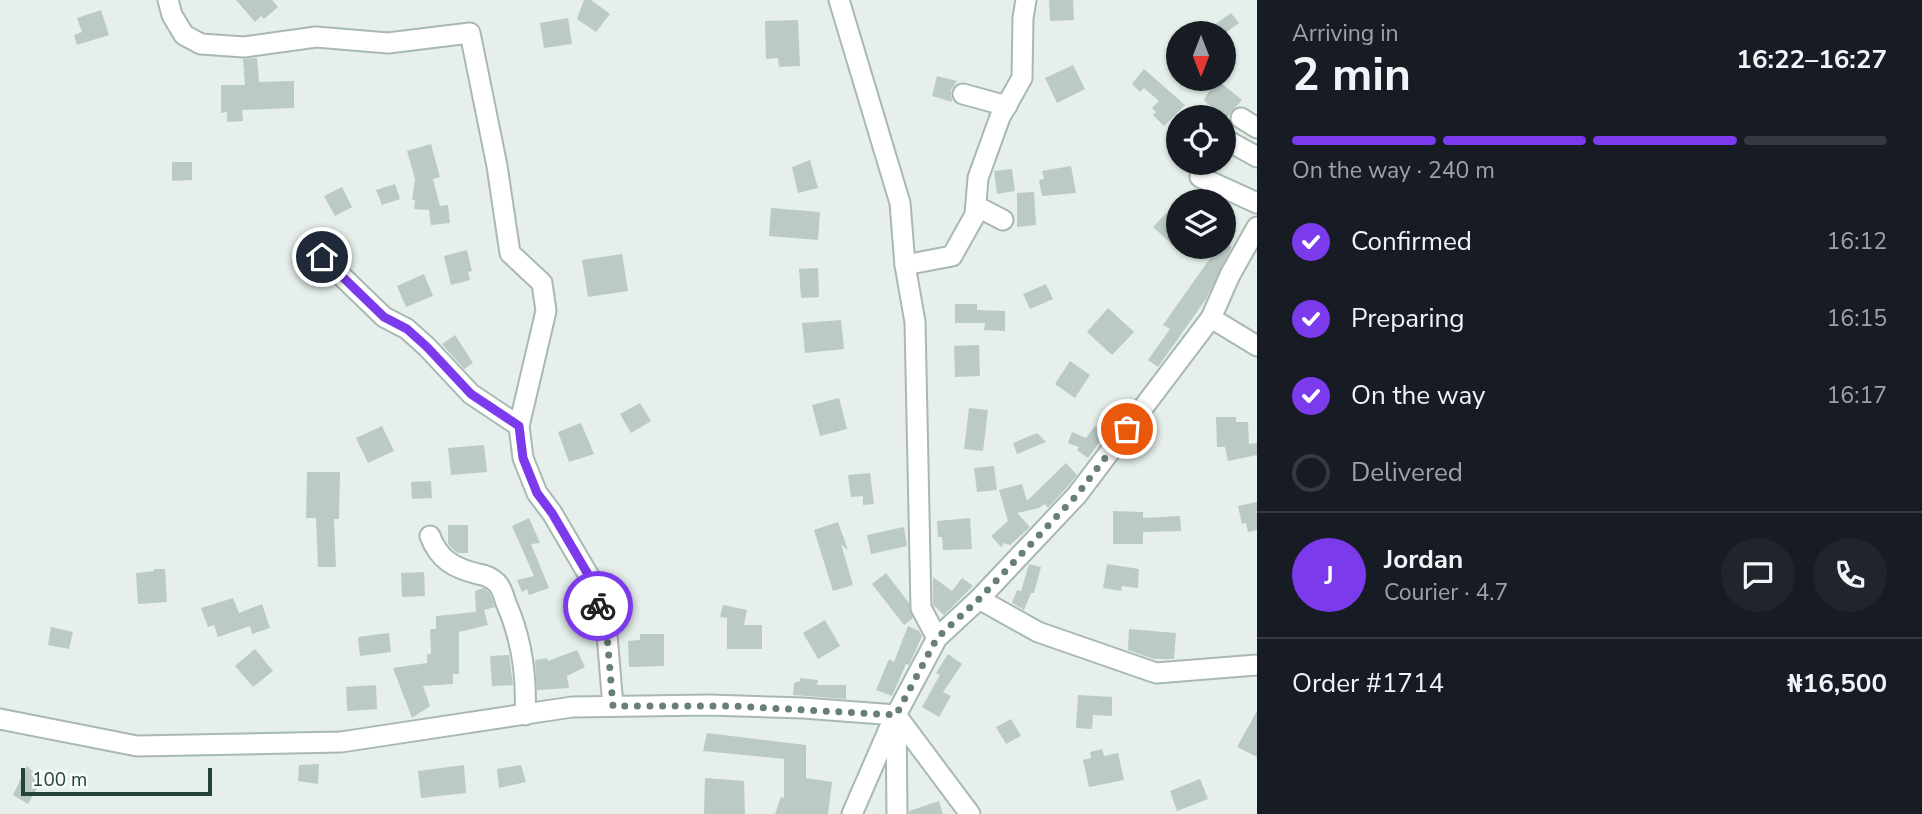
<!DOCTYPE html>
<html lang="en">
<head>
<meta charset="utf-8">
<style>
	:root { --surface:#171b24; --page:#20242c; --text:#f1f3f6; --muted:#9ea1a6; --line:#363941; --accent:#7c3aed }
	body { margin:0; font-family:"Nunito Sans",sans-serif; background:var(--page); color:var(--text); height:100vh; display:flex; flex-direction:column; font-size:26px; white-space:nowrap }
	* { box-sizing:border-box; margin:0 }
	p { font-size:23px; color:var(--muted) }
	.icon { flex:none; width:38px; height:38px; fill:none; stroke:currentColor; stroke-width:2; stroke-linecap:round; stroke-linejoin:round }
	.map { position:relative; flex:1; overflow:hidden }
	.panel { display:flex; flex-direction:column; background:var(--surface); width:665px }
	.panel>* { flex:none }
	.needle { width:46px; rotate:180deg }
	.controls { position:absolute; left:1166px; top:21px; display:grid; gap:14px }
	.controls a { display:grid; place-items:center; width:70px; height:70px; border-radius:50%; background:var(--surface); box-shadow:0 2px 5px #0004; font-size:35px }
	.scale { position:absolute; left:21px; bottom:18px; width:191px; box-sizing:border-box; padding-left:7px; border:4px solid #24423a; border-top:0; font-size:19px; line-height:24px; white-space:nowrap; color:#24423a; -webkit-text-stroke:5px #f7fbf9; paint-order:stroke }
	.pin { position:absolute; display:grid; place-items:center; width:60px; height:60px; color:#fff; margin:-30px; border:4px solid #fff; border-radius:50%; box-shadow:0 2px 7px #0007 }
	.courier { position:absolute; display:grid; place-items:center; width:70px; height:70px; margin:-35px; border:5px solid #7c3aed; border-radius:50%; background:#fff; color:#222; box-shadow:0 2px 9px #0007 }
	.summary em { font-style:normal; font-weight:700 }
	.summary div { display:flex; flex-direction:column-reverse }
	.summary { display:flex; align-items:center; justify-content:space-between; height:119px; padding:0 35px }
	h1 { font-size:46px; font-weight:700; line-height:52px }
	.bar { display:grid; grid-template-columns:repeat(4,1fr); gap:10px 7px; align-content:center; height:84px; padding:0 35px }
	.bar i { height:9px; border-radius:5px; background:var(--line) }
	.bar .active { background:var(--accent) }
	.bar p { grid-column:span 4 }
	.line { display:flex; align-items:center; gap:18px; padding:0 35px; border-top:2px solid var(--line) }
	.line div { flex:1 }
	.round { display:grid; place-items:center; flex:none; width:74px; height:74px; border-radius:37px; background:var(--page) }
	ol { padding:0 35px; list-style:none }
	li { display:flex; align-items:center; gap:21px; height:77px }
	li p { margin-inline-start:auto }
	li .icon { padding:7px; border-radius:50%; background:var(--accent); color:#fff; stroke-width:4 }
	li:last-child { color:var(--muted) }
	li i { width:38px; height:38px; border:4px solid var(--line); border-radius:50% }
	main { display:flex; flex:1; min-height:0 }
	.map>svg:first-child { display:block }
	.building { fill:#bbcac4 }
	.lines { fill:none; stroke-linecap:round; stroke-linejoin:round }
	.minor-casing { stroke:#a8b8b2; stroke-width:23 }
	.minor { stroke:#fff; stroke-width:19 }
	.done { stroke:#687f78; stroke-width:7; stroke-dasharray:0 12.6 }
	.route { stroke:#7c3aed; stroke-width:9 }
</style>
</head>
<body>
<main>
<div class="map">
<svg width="1257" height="814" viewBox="0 0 1257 814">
	<rect width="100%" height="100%" fill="#e6efeb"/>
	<g class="building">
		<path d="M236,0H272L278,7L264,19L261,16L255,22Z"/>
		<path d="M584,0H591L610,14L596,32L577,19Z"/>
		<path d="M1049,0H1073L1074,20L1050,21Z"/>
		<path d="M101,10L109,35L77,45L74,35L82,32L77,18Z"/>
		<path d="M1231,13L1239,23L1225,33H1203Z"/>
		<path d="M568,18L572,44L544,48L540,23Z"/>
		<path d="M798,20L800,66L779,67L778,58L766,59L765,21Z"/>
		<path d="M257,58L259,82L294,81V108L242,110L243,121L227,122V112L221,113V85H245L243,59Z"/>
		<path d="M1073,65L1085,89L1057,103L1045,78Z"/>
		<path d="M1144,69L1185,105L1164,126L1153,115L1156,112L1152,108L1159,101L1144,88L1140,92L1132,84Z"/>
		<path d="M937,76L957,81L951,90L952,102L932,96Z"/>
		<path d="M1216,79L1242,100L1227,117H1204L1212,108L1204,100Z"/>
		<path d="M431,144L440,177L433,179L440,206L448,205L450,223L431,225L429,210L414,209L415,200H412L415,179L407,151Z"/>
		<path d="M810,160L818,188L798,193L792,167Z"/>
		<path d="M172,162H192V180L172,181Z"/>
		<path d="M1071,166L1076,193L1042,196L1039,180L1044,179L1042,171Z"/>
		<path d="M1012,169L1015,191L997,194L994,171Z"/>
		<path d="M395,184L400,199L382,205L376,190Z"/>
		<path d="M342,187L352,207L335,216L324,196Z"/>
		<path d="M1034,192L1036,225L1017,227V193Z"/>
		<path d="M771,208L820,212L818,240L769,236Z"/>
		<path d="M1169,210L1178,219V250L1153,227Z"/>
		<path d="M301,240L316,247L310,253L311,262L308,270L291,262Z"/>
		<path d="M1223,241L1232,247L1206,299L1158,367L1148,360L1170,329L1163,325L1218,247H1223Z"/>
		<path d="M467,250L472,271L468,272L470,280L451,285L444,256Z"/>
		<path d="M622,254L628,291L588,297L582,260Z"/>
		<path d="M818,268L819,297L801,298L799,269Z"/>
		<path d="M424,274L433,296L406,307L397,286Z"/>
		<path d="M1046,284L1053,299L1030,309L1023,294Z"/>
		<path d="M955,304H977V310L1005,311V331L984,330L985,323H955Z"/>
		<path d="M1108,308L1134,332L1112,355L1087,332Z"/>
		<path d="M841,320L844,349L805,353L802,323Z"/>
		<path d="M455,335L473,363L464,369L442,344Z"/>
		<path d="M979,345L980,376L955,377L954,346Z"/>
		<path d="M1070,361L1090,375L1075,398L1055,384Z"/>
		<path d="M839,398L847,429L820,436L812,405Z"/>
		<path d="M640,403L651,421L631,433L620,414Z"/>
		<path d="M969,408L988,410L983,451L964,449Z"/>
		<path d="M1216,417H1236V422H1248L1249,444L1257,443V455L1228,461L1225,447H1217Z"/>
		<path d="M581,423L594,454L569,462L558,432Z"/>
		<path d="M382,426L394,451L368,463L356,438Z"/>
		<path d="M1095,426L1105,434L1088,458L1077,450L1079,447L1068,443L1072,432L1086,438Z"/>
		<path d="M1037,433L1046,442L1017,454L1013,443Z"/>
		<path d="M484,445L487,472L451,475L448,448Z"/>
		<path d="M1066,463L1077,475L1068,486L1048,508L1045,504L1039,508L1017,513L1030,527L1010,545L1004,543L1001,547L991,536L1008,521L999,490L1022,484L1027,501Z"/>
		<path d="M994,466L997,490L977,492L974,468Z"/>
		<path d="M307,472H340L339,519H334L336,567H318L316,518H306Z"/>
		<path d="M870,473L874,504L863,505V496L851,497L848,475Z"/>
		<path d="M431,481L432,498L412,499L411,482Z"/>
		<path d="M1257,502V530L1248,532L1246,523L1242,524L1238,506Z"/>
		<path d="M1113,511L1143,512V518L1180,516L1181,531L1143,532V544H1113Z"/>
		<path d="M529,518L540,543L531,544L549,588L529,595L527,589L522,592L517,580L534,576L512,526Z"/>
		<path d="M970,518L972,549L943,550L942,537H938L937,521Z"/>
		<path d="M838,522L848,550L841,544L853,585L833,591L814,530Z"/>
		<path d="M448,525H468V553H457L448,544Z"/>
		<path d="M904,527L907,546L871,554L867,535Z"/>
		<path d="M1029,564L1041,567L1034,593H1031L1024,610L1012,603L1017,590L1021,591Z"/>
		<path d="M1107,564L1139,569L1138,588L1122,586L1121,591L1103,588Z"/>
		<path d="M154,569H165L167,602L138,604L136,573L154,571Z"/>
		<path d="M424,572L425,596L402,597L401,573Z"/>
		<path d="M886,573L909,603L913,618L904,625L872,584Z"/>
		<path d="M933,577L952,591L962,578L973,586L944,615L933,605Z"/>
		<path d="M484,588L490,593L495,607L484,610L488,625L459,632V674H453V684L423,686L430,706L412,718L393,668L427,663V654H431L430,629H436V616L476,612L475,591Z"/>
		<path d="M233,598L239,613L262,604L270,628L252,634L250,626L218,637L214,625L208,627L201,608Z"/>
		<path d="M723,605L747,610L744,625H762V649H727V618L720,617Z"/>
		<path d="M825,620L840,646L818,659L803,633Z"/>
		<path d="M908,626L919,631L922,636L909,665L906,664L892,696L876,690L889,659L894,662Z"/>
		<path d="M51,627L73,632L69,649L48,645Z"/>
		<path d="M1129,629L1176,633L1174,659H1154L1128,650Z"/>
		<path d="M389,633L391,652L360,656L358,637Z"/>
		<path d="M640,634H664V666L629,667L628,641L640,640Z"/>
		<path d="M255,649L273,671L253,687L235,666Z"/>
		<path d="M577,650L585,667L567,676L569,688L537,690L535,660L547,658L548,661Z"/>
		<path d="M948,654L962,664L943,692L951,696L939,717L922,707L940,675L936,673Z"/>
		<path d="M509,655L513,685L492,686L490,656Z"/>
		<path d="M800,678L818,680L817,685H846V699L793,695L794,683L800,681Z"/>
		<path d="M376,685L377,709L347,711L346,687Z"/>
		<path d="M1078,695L1112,697V716L1093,715L1092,729L1076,728Z"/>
		<path d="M1257,711V757L1237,747Z"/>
		<path d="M1011,719L1021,736L1006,744L996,727Z"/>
		<path d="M707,733L806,745V778L832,782L828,814H775L781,797L784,798V759L703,751Z"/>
		<path d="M1102,749L1104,756L1118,753L1124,780L1089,787L1083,760L1091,758L1090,752Z"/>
		<path d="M319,764L318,784L298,781L299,765Z"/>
		<path d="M464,765L466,793L421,798L418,771Z"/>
		<path d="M521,765L526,782L499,788L497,769Z"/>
		<path d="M27,766L42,780L28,804L13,795Z"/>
		<path d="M705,778L744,781L745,814H704Z"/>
		<path d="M1200,779L1208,799L1177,811L1170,791Z"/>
		<path d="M939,801L943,814H909V811Z"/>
	</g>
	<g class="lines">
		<defs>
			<g id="minor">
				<path d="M168,0L172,15L184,35L201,44L244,47L316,37L388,43L470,33L497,166L510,253L542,283L546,311L519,426L523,458L537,493L552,513L589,576L607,635L613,706"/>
				<path d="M839,0L900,203L905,265L915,322L921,608L937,638"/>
				<path d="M963,94L1007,106"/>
				<path d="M1241,118L1257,128"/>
				<path d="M1223,138L1257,157"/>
				<path d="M1200,177L1257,203"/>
				<path d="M976,206L1003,220"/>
				<path d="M322,257L384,317L407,329L427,347L471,394L519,426"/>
				<path d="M905,265L952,256L975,215L978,178L1000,117L1022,78L1023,18L1026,0"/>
				<path d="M1211,318L1257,346"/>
				<path d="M430,536C439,560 454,568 478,574C485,575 492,578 497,583C502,588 504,597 506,603C522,639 527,676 525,715"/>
				<path d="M979,599L1038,632L1156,673L1257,665"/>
				<path d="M0,719L137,746L341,742L572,707L709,705L803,708L896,715L970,814"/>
				<path d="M852,814L892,722"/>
				<path d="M897,814L896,715L937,638L979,599L1077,495L1211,318L1230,275L1257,227"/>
			</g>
		</defs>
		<use href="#minor" class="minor-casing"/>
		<use href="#minor" class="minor"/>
	</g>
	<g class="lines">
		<path class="done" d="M598,606L607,635L613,706H732L896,715L937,638L979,599L1077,495L1127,429"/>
		<path class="route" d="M322,257L384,317L407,329L427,347L471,394L519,426L523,458L537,493L552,513L589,576L598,606"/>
	</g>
</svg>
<div class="controls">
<a><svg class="needle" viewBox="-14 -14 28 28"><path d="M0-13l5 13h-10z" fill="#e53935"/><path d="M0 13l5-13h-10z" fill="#9ea1a6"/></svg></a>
<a><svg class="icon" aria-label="locate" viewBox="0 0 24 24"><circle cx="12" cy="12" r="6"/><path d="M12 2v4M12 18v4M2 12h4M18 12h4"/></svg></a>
<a><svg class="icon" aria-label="layers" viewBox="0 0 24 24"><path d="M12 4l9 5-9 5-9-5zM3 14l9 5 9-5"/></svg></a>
</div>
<div class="scale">100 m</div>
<div class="pin" style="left:1127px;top:429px;background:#ea580c"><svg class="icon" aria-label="bag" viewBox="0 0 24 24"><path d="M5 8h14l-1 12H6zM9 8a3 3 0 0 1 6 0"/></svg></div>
<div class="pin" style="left:322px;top:257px;background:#1f2937"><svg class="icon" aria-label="home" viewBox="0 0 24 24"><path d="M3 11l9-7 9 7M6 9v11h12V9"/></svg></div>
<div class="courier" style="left:598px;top:606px"><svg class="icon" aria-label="bike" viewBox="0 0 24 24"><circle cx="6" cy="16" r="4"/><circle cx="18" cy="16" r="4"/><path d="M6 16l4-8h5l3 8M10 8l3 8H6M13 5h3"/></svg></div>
</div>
<section class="panel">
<div class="summary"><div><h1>2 min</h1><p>Arriving in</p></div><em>16:22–16:27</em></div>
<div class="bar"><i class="active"></i><i class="active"></i><i class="active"></i><i></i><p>On the way · 240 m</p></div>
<ol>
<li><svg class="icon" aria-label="check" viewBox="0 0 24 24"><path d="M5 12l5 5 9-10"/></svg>Confirmed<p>16:12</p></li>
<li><svg class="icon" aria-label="check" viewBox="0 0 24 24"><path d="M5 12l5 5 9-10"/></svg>Preparing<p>16:15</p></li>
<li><svg class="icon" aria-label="check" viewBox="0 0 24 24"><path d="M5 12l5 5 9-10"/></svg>On the way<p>16:17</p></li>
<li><i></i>Delivered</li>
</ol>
<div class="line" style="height:126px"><b class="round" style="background:var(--accent);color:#fff">J</b><div><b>Jordan</b><p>Courier · 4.7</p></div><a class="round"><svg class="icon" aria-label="chat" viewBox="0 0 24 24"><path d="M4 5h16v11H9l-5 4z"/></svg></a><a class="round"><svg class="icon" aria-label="phone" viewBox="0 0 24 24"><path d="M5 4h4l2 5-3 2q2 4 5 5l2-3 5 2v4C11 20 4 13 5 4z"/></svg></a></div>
<div class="line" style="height:91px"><div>Order #1714</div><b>₦16,500</b></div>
</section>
</main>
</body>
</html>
